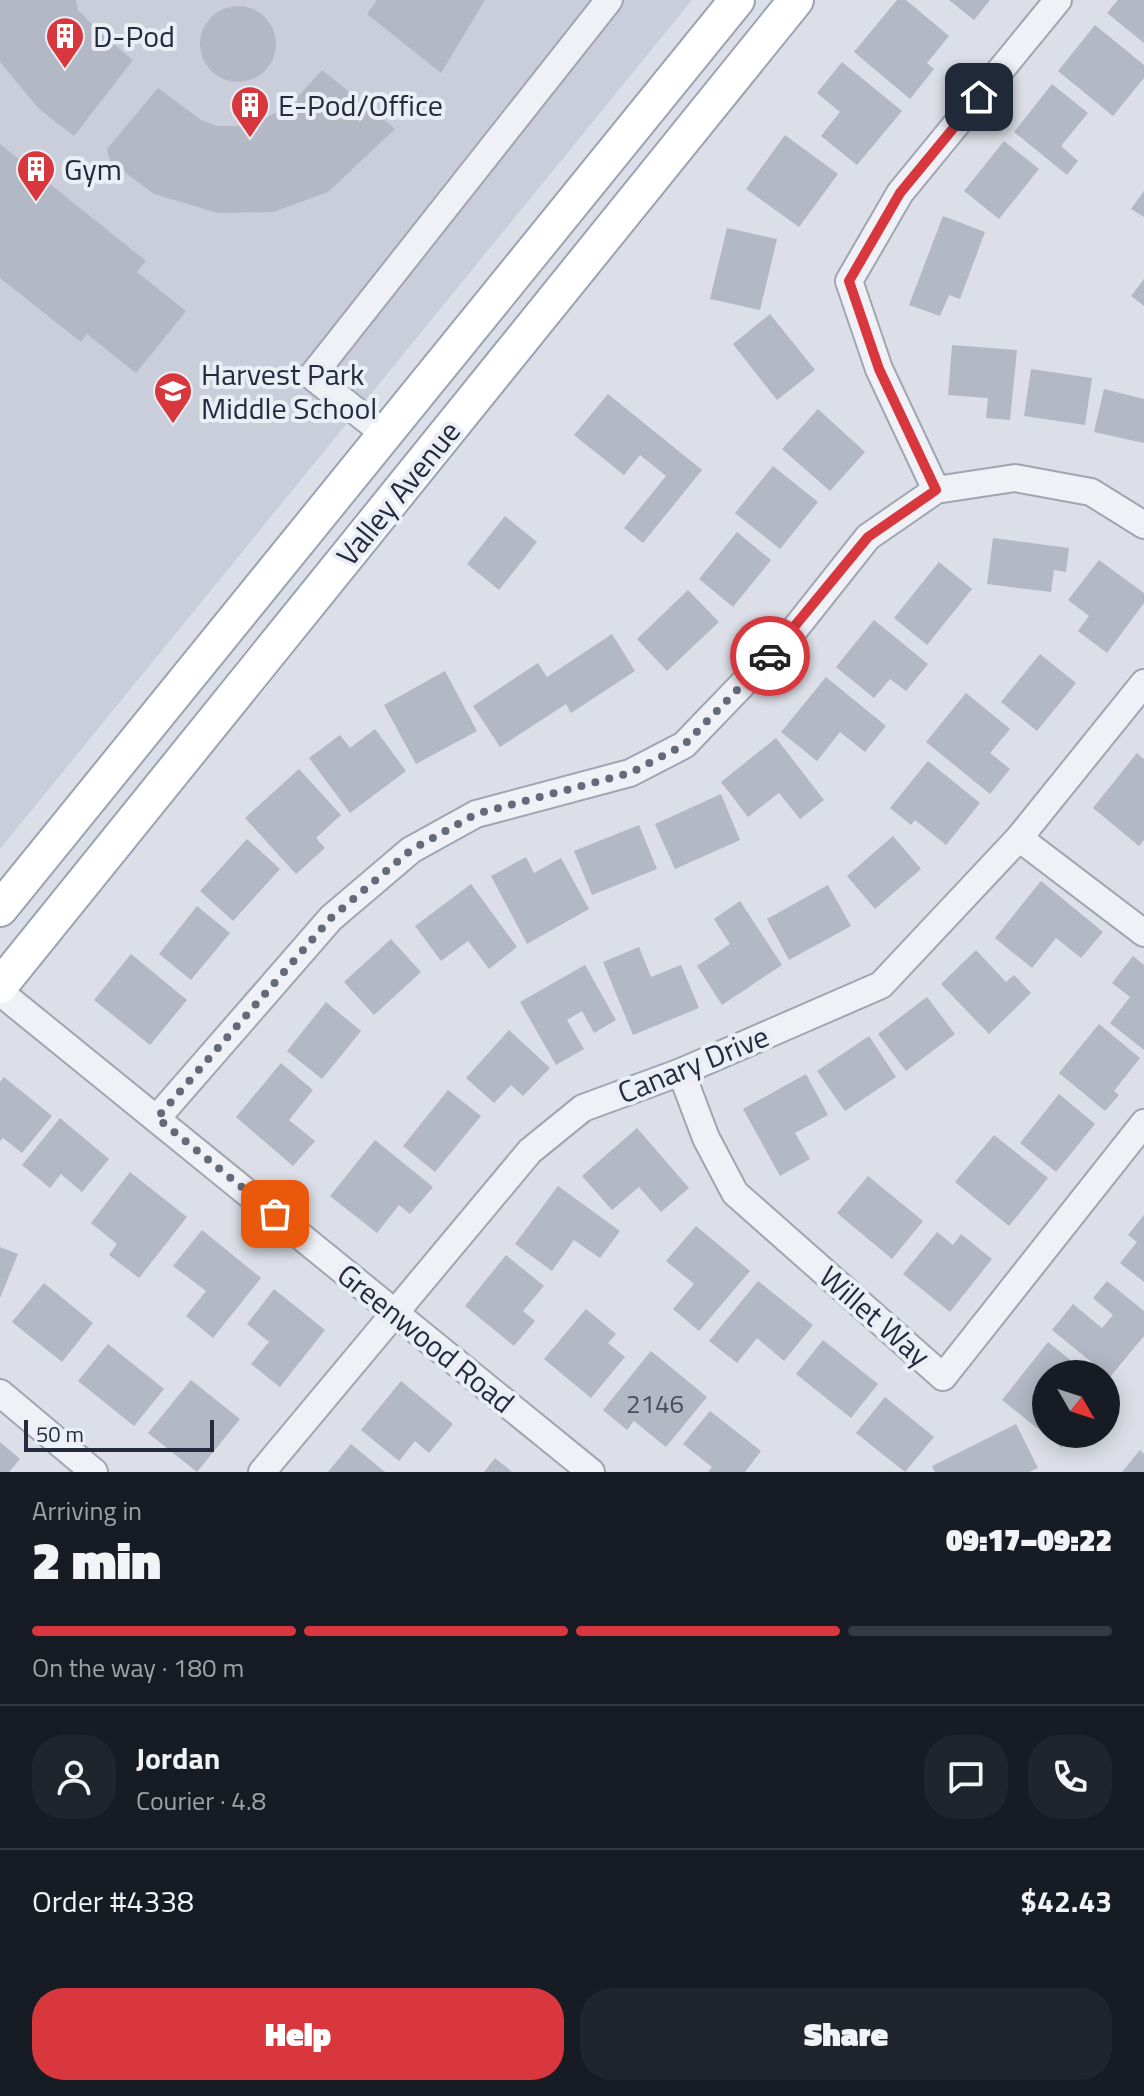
<!DOCTYPE html>
<html lang="en">
<head>
<meta charset="utf-8">
<style>
	:root { --surface:#171b24; --page:#20242c; --text:#f1f3f6; --muted:#9ea1a6; --line:#363941; --accent:#d7373d }
	body { margin:0; font-family:"Titillium Web",sans-serif; background:var(--page); color:var(--text); height:100vh; display:flex; flex-direction:column; font-size:30px; white-space:nowrap }
	* { box-sizing:border-box; margin:0 }
	p { font-size:26px; color:var(--muted) }
	.icon { flex:none; width:44px; height:44px; fill:none; stroke:currentColor; stroke-width:2; stroke-linecap:round; stroke-linejoin:round }
	.map { position:relative; height:1472px; overflow:hidden }
	.sheet { display:flex; flex-direction:column; background:var(--surface); flex:1 }
	.sheet>* { flex:none }
	.needle { width:52px; rotate:129deg }
	.fabs { position:absolute; left:1032px; top:1360px; display:grid; gap:16px }
	.fabs a { display:grid; place-items:center; width:88px; height:88px; border-radius:50%; background:var(--surface); box-shadow:0 4px 20px #0003; font-size:40px }
	.scale { position:absolute; left:24px; bottom:20px; width:190px; box-sizing:border-box; padding-left:8px; border:4px solid #252b3f; border-top:0; font-size:22px; line-height:28px; white-space:nowrap; color:#252b3f; -webkit-text-stroke:6px #ebeef5; paint-order:stroke }
	.pin { position:absolute; display:grid; place-items:center; width:68px; height:68px; color:#fff; margin:-34px; border-radius:16px; box-shadow:0 4px 12px #0006 }
	.courier { position:absolute; display:grid; place-items:center; width:80px; height:80px; margin:-40px; border:6px solid #d7373d; border-radius:50%; background:#fff; color:#222; box-shadow:0 2px 10px #0007 }
	.summary em { font-style:normal; font-weight:800 }
	.summary div { display:flex; flex-direction:column-reverse }
	.summary { display:flex; align-items:center; justify-content:space-between; height:136px; padding:0 32px }
	h1 { font-size:52px; font-weight:800; line-height:60px }
	.bar { display:grid; grid-template-columns:repeat(4,1fr); gap:12px 8px; align-content:center; height:96px; padding:0 32px }
	.bar i { height:10px; border-radius:6px; background:var(--line) }
	.bar .active { background:var(--accent) }
	.bar p { grid-column:span 4 }
	.line { display:flex; align-items:center; gap:20px; padding:0 32px; border-top:2px solid var(--line) }
	.line div { flex:1 }
	.round { display:grid; place-items:center; flex:none; width:84px; height:84px; border-radius:32px; background:var(--page) }
	.action { display:flex; gap:16px; margin-top:auto; padding:16px 32px }
	.action a { flex:1; height:92px; border-radius:32px; background:var(--accent); color:#fff; font-size:32px; font-weight:800; line-height:92px; text-align:center }
	.action a+a { background:var(--page); color:var(--text) }
	.map>svg:first-child { display:block }
	.built { fill:#caceda }
	.building { fill:#b3b8c5 }
	.lines { fill:none; stroke-linecap:round; stroke-linejoin:round }
	.minor-casing { stroke:#a1a5b1; stroke-width:30 }
	.major-casing { stroke:#9ba2b4; stroke-width:38 }
	.minor { stroke:#eff1f6; stroke-width:26 }
	.major { stroke:#fff; stroke-width:34 }
	.done { stroke:#656a7a; stroke-width:8; stroke-dasharray:0 14.4 }
	.route { stroke:#d7373d; stroke-width:10 }
	.labels { text-anchor:middle; dominant-baseline:central; stroke-width:8; stroke-linejoin:round; paint-order:stroke }
	.number-label { font-size:26px; fill:#484e60 }
	.poi-label { font-size:30px; fill:#252b3f; stroke:#ebeef5; text-anchor:start }
	.street-label { font-size:30px; fill:#252b3f; stroke:#ebeef5 }
</style>
</head>
<body>
<div class="map">
<svg width="1144" height="1472" viewBox="0 0 1144 1472">
	<rect width="100%" height="100%" fill="#dcdfe7"/>
	<path class="built" d="M0,0H692L0,849Z"/>
	<g class="building">
		<path d="M0,0H76L78,10L98,31L133,60L74,136L39,109L0,62Z"/>
		<path d="M377,0H485L441,73L367,14Z"/>
		<path d="M897,0H906L949,36L927,63L934,69L910,99L854,52Z"/>
		<path d="M949,0H990L974,20Z"/>
		<path d="M1118,0H1144V43L1107,13Z"/>
		<circle cx="238" cy="44" r="38"/>
		<path d="M1095,25L1144,65V78L1113,116L1058,71Z"/>
		<path d="M842,62L902,111L857,165L821,136L840,112L817,93Z"/>
		<path d="M322,70L395,129L328,192L273,212L218,213L154,194L110,161L107,149L158,88L201,120L217,126H253L293,102Z"/>
		<path d="M1052,84L1088,113L1061,146L1078,161L1067,175L1014,132Z"/>
		<path d="M785,135L838,174L799,227L746,189Z"/>
		<path d="M1004,141L1039,169L999,219L964,191Z"/>
		<path d="M0,144L146,261L137,272L186,311L136,373L87,334L81,342L0,278Z"/>
		<path d="M1144,191V217L1131,209Z"/>
		<path d="M943,216L985,232L960,299L949,295L940,316L909,305Z"/>
		<path d="M727,228L777,239L760,310L710,299Z"/>
		<path d="M1144,279V306L1131,296Z"/>
		<path d="M770,314L815,370L777,400L733,344Z"/>
		<path d="M952,345L1017,350L1010,420L986,418L988,398L948,395Z"/>
		<path d="M1031,369L1092,378L1085,425L1024,416Z"/>
		<path d="M1104,389L1144,399V443L1094,432Z"/>
		<path d="M608,394L702,470L643,543L624,528L666,476L640,455L624,475L574,435Z"/>
		<path d="M818,409L865,452L830,491L782,449Z"/>
		<path d="M773,466L818,502L780,549L735,513Z"/>
		<path d="M505,516L537,542L499,590L467,564Z"/>
		<path d="M737,532L771,560L733,607L699,579Z"/>
		<path d="M993,538L1069,548L1066,572L1054,570L1051,592L987,584Z"/>
		<path d="M1099,560L1144,593V603L1107,653L1078,631L1089,616L1068,600Z"/>
		<path d="M939,562L972,589L927,645L894,618Z"/>
		<path d="M688,590L719,622L667,671L637,639Z"/>
		<path d="M874,620L928,664L906,691L890,679L874,698L836,667Z"/>
		<path d="M612,634L635,671L571,713L566,704L500,747L473,706L538,663L547,677Z"/>
		<path d="M1040,654L1076,683L1037,731L1001,702Z"/>
		<path d="M445,671L477,731L416,764L384,705Z"/>
		<path d="M826,677L886,726L865,752L840,732L817,761L781,732Z"/>
		<path d="M966,693L1010,729L990,753L1010,769L990,794L926,742Z"/>
		<path d="M375,729L406,771L350,813L309,758L340,735L350,748Z"/>
		<path d="M776,738L824,800L800,819L779,793L748,817L721,782Z"/>
		<path d="M1137,753L1144,759V840L1139,846L1093,808Z"/>
		<path d="M928,761L980,803L946,845L915,820L911,825L890,808Z"/>
		<path d="M299,769L341,815L316,838L325,848L296,874L245,818Z"/>
		<path d="M721,794L740,840L675,869L655,824Z"/>
		<path d="M639,825L657,869L592,895L574,851Z"/>
		<path d="M893,836L921,869L875,909L847,876Z"/>
		<path d="M247,839L280,869L233,921L200,891Z"/>
		<path d="M526,857L534,873L561,858L589,909L527,944L491,876Z"/>
		<path d="M1041,881L1103,932L1081,958L1056,938L1032,968L995,938Z"/>
		<path d="M471,884L517,947L489,969L468,941L441,961L415,926Z"/>
		<path d="M828,885L851,926L789,960L767,919Z"/>
		<path d="M740,901L782,965L722,1005L697,966L730,944L714,919Z"/>
		<path d="M197,906L230,933L191,980L159,954Z"/>
		<path d="M391,939L421,972L374,1015L344,982Z"/>
		<path d="M639,947L651,977L681,965L699,1008L633,1035L603,962Z"/>
		<path d="M976,950L1006,982L1014,975L1031,993L989,1034L941,984Z"/>
		<path d="M131,954L187,1000L150,1045L94,1000Z"/>
		<path d="M1133,956L1144,965V1050L1110,1023L1130,997L1112,983Z"/>
		<path d="M585,965L616,1020L594,1033L582,1011L567,1020L584,1049L556,1065L520,1002Z"/>
		<path d="M927,997L955,1034L906,1071L878,1034Z"/>
		<path d="M326,1002L361,1031L322,1079L287,1051Z"/>
		<path d="M1099,1024L1140,1058L1114,1091L1119,1095L1105,1111L1059,1073Z"/>
		<path d="M509,1030L550,1068L523,1096L511,1085L494,1103L466,1078Z"/>
		<path d="M869,1036L896,1077L845,1111L817,1071Z"/>
		<path d="M281,1063L313,1090L289,1120L315,1141L293,1166L236,1117Z"/>
		<path d="M806,1074L828,1115L795,1133L810,1159L780,1176L743,1109Z"/>
		<path d="M4,1077L52,1116L22,1153L3,1138L0,1141V1082Z"/>
		<path d="M448,1090L481,1116L435,1172L403,1146Z"/>
		<path d="M1059,1094L1095,1124L1056,1172L1020,1143Z"/>
		<path d="M60,1118L109,1159L82,1192L61,1174L50,1188L22,1165Z"/>
		<path d="M637,1128L689,1188L661,1212L639,1187L612,1210L582,1176Z"/>
		<path d="M994,1135L1048,1178L1009,1226L955,1182Z"/>
		<path d="M375,1140L433,1187L410,1214L399,1205L377,1233L330,1196Z"/>
		<path d="M130,1172L187,1217L139,1278L109,1255L117,1244L91,1223Z"/>
		<path d="M868,1176L923,1221L892,1259L837,1213Z"/>
		<path d="M558,1186L620,1231L600,1258L574,1240L552,1271L515,1244Z"/>
		<path d="M1144,1215V1282L1120,1263L1137,1242L1128,1235Z"/>
		<path d="M696,1226L750,1271L699,1331L673,1309L694,1284L666,1261Z"/>
		<path d="M202,1230L261,1278L213,1338L186,1316L206,1291L173,1266Z"/>
		<path d="M937,1232L953,1245L961,1234L992,1259L950,1312L903,1274Z"/>
		<path d="M0,1247L18,1254L0,1298Z"/>
		<path d="M506,1255L544,1286L523,1311L535,1321L514,1346L465,1306Z"/>
		<path d="M758,1281L813,1325L784,1361L757,1338L737,1363L709,1341Z"/>
		<path d="M1107,1281L1144,1311V1336L1110,1377L1052,1330L1073,1304L1102,1328L1113,1315L1093,1298Z"/>
		<path d="M44,1283L93,1323L62,1362L12,1322Z"/>
		<path d="M274,1289L325,1330L280,1387L251,1364L269,1342L247,1324Z"/>
		<path d="M586,1309L616,1334L608,1343L625,1357L591,1398L544,1359Z"/>
		<path d="M823,1340L878,1384L851,1418L796,1374Z"/>
		<path d="M1048,1342L1084,1371L1046,1374V1434H1073L1062,1448L1002,1400Z"/>
		<path d="M108,1344L164,1389L134,1426L78,1381Z"/>
		<path d="M651,1351L707,1397L666,1447L634,1421L627,1430L603,1410Z"/>
		<path d="M191,1380L240,1419L197,1472L148,1433Z"/>
		<path d="M401,1381L453,1424L429,1453L415,1441L399,1461L361,1430Z"/>
		<path d="M885,1397L934,1437L905,1472L856,1433Z"/>
		<path d="M710,1411L761,1451L745,1472H708L712,1467L683,1444Z"/>
		<path d="M1016,1424L1038,1468L1029,1472H935L932,1466Z"/>
		<path d="M0,1442L20,1459L9,1472H0Z"/>
		<path d="M351,1444L385,1472H328Z"/>
		<path d="M1140,1450L1144,1454V1472H1122Z"/>
		<path d="M495,1458L512,1472H484Z"/>
	</g>
	<g class="lines">
		<defs>
			<g id="minor">
				<path d="M386,435L312,376L609,0"/>
				<path d="M936,490L879,369L849,281L900,193L1058,0"/>
				<path d="M1019,838L1144,933"/>
				<path d="M0,992L591,1472"/>
				<path d="M681,1072L706,1138L735,1193L943,1377L1144,1123"/>
				<path d="M157,1118L331,918L411,850L476,814L630,773L684,745L791,634L868,537L936,490L1015,478L1091,492L1144,525"/>
				<path d="M0,1393L94,1472"/>
				<path d="M262,1472L530,1151L583,1108L681,1072L881,985L1019,838L1144,683"/>
			</g>
			<g id="major">
				<path d="M0,909L737,0"/>
				<path d="M0,986L796,0"/>
			</g>
		</defs>
		<use href="#minor" class="minor-casing"/>
		<use href="#major" class="major-casing"/>
		<use href="#minor" class="minor"/>
		<use href="#major" class="major"/>
	</g>
	<g class="lines">
		<path class="done" d="M275,1214L157,1118L331,918L411,850L476,814L630,773L684,745L770,656"/>
		<path class="route" d="M770,656L868,537L936,490L879,369L849,281L900,193L979,97"/>
	</g>
	<defs>
		<symbol id="building-pin" viewBox="-11 -11 22 30"><path d="M0 17L-7.5 6A9.5 9.5 0 1 1 7.5 6Z" fill="#d7373d" stroke="#ebeef5"/><path d="M-4-6H4V6H1V3H-1V6H-4ZM-2.5-4.3h1.7v1.8h-1.7ZM.8-4.3h1.7v1.8H.8ZM-2.5-1h1.7V.8h-1.7ZM.8-1h1.7V.8H.8Z" fill="#fff"/></symbol>
		<symbol id="school-pin" viewBox="-11 -11 22 30"><path d="M0 17L-7.5 6A9.5 9.5 0 1 1 7.5 6Z" fill="#d7373d" stroke="#ebeef5"/><path d="M0-5L7-2L0 1L-7-2ZM-4 1L0 2.5L4 1V4Q0 6-4 4Z" fill="#fff"/></symbol>
	</defs>
	<g fill-rule="evenodd">
		<use href="#building-pin" x="43" y="14" width="44" height="60"/>
		<use href="#building-pin" x="228" y="83" width="44" height="60"/>
		<use href="#building-pin" x="14" y="147" width="44" height="60"/>
		<use href="#school-pin" x="151" y="369" width="44" height="60"/>
	</g>
	<g class="labels">
		<g class="number-label">
			<text x="655" y="1403">2146</text>
		</g>
		<g class="poi-label">
			<text x="93" y="36">D-Pod</text>
			<text x="278" y="105">E-Pod/Office</text>
			<text x="64" y="169">Gym</text>
			<text x="201" y="374">Harvest Park<tspan x="201" dy="34">Middle School</tspan></text>
		</g>
		<g class="street-label">
			<text transform="translate(398 493) rotate(-51)">Valley Avenue</text>
			<text transform="translate(693 1064) rotate(-22)">Canary Drive</text>
			<text transform="translate(875 1316) rotate(41)">Willet Way</text>
			<text transform="translate(426 1338) rotate(39)">Greenwood Road</text>
		</g>
	</g>
</svg>
<div class="fabs">
<a><svg class="needle" viewBox="-14 -14 28 28"><path d="M0-13l5 13h-10z" fill="#e53935"/><path d="M0 13l5-13h-10z" fill="#9ea1a6"/></svg></a>
</div>
<div class="scale">50 m</div>
<div class="pin" style="left:275px;top:1214px;background:#ea580c"><svg class="icon" aria-label="bag" viewBox="0 0 24 24"><path d="M5 8h14l-1 12H6zM9 8a3 3 0 0 1 6 0"/></svg></div>
<div class="pin" style="left:979px;top:97px;background:#1f2937"><svg class="icon" aria-label="home" viewBox="0 0 24 24"><path d="M3 11l9-7 9 7M6 9v11h12V9"/></svg></div>
<div class="courier" style="left:770px;top:656px"><svg class="icon" aria-label="car" viewBox="0 0 24 24"><path d="M5 17H2v-5l4-1 3-4h7l3 4 3 1v5h-3M9 17h6M6 11h13"/><circle cx="7" cy="17" r="2"/><circle cx="17" cy="17" r="2"/></svg></div>
</div>
<section class="sheet">
<div class="summary"><div><h1>2 min</h1><p>Arriving in</p></div><em>09:17–09:22</em></div>
<div class="bar"><i class="active"></i><i class="active"></i><i class="active"></i><i></i><p>On the way · 180 m</p></div>
<div class="line" style="height:144px"><a class="round"><svg class="icon" aria-label="person" viewBox="0 0 24 24"><circle cx="12" cy="8" r="4"/><path d="M4 21q1-7 8-7t8 7"/></svg></a><div><b>Jordan</b><p>Courier · 4.8</p></div><a class="round"><svg class="icon" aria-label="chat" viewBox="0 0 24 24"><path d="M4 5h16v11H9l-5 4z"/></svg></a><a class="round"><svg class="icon" aria-label="phone" viewBox="0 0 24 24"><path d="M5 4h4l2 5-3 2q2 4 5 5l2-3 5 2v4C11 20 4 13 5 4z"/></svg></a></div>
<div class="line" style="height:104px"><div>Order #4338</div><b>$42.43</b></div>
<div class="action"><a>Help</a><a>Share</a></div>
</section>
</body>
</html>
